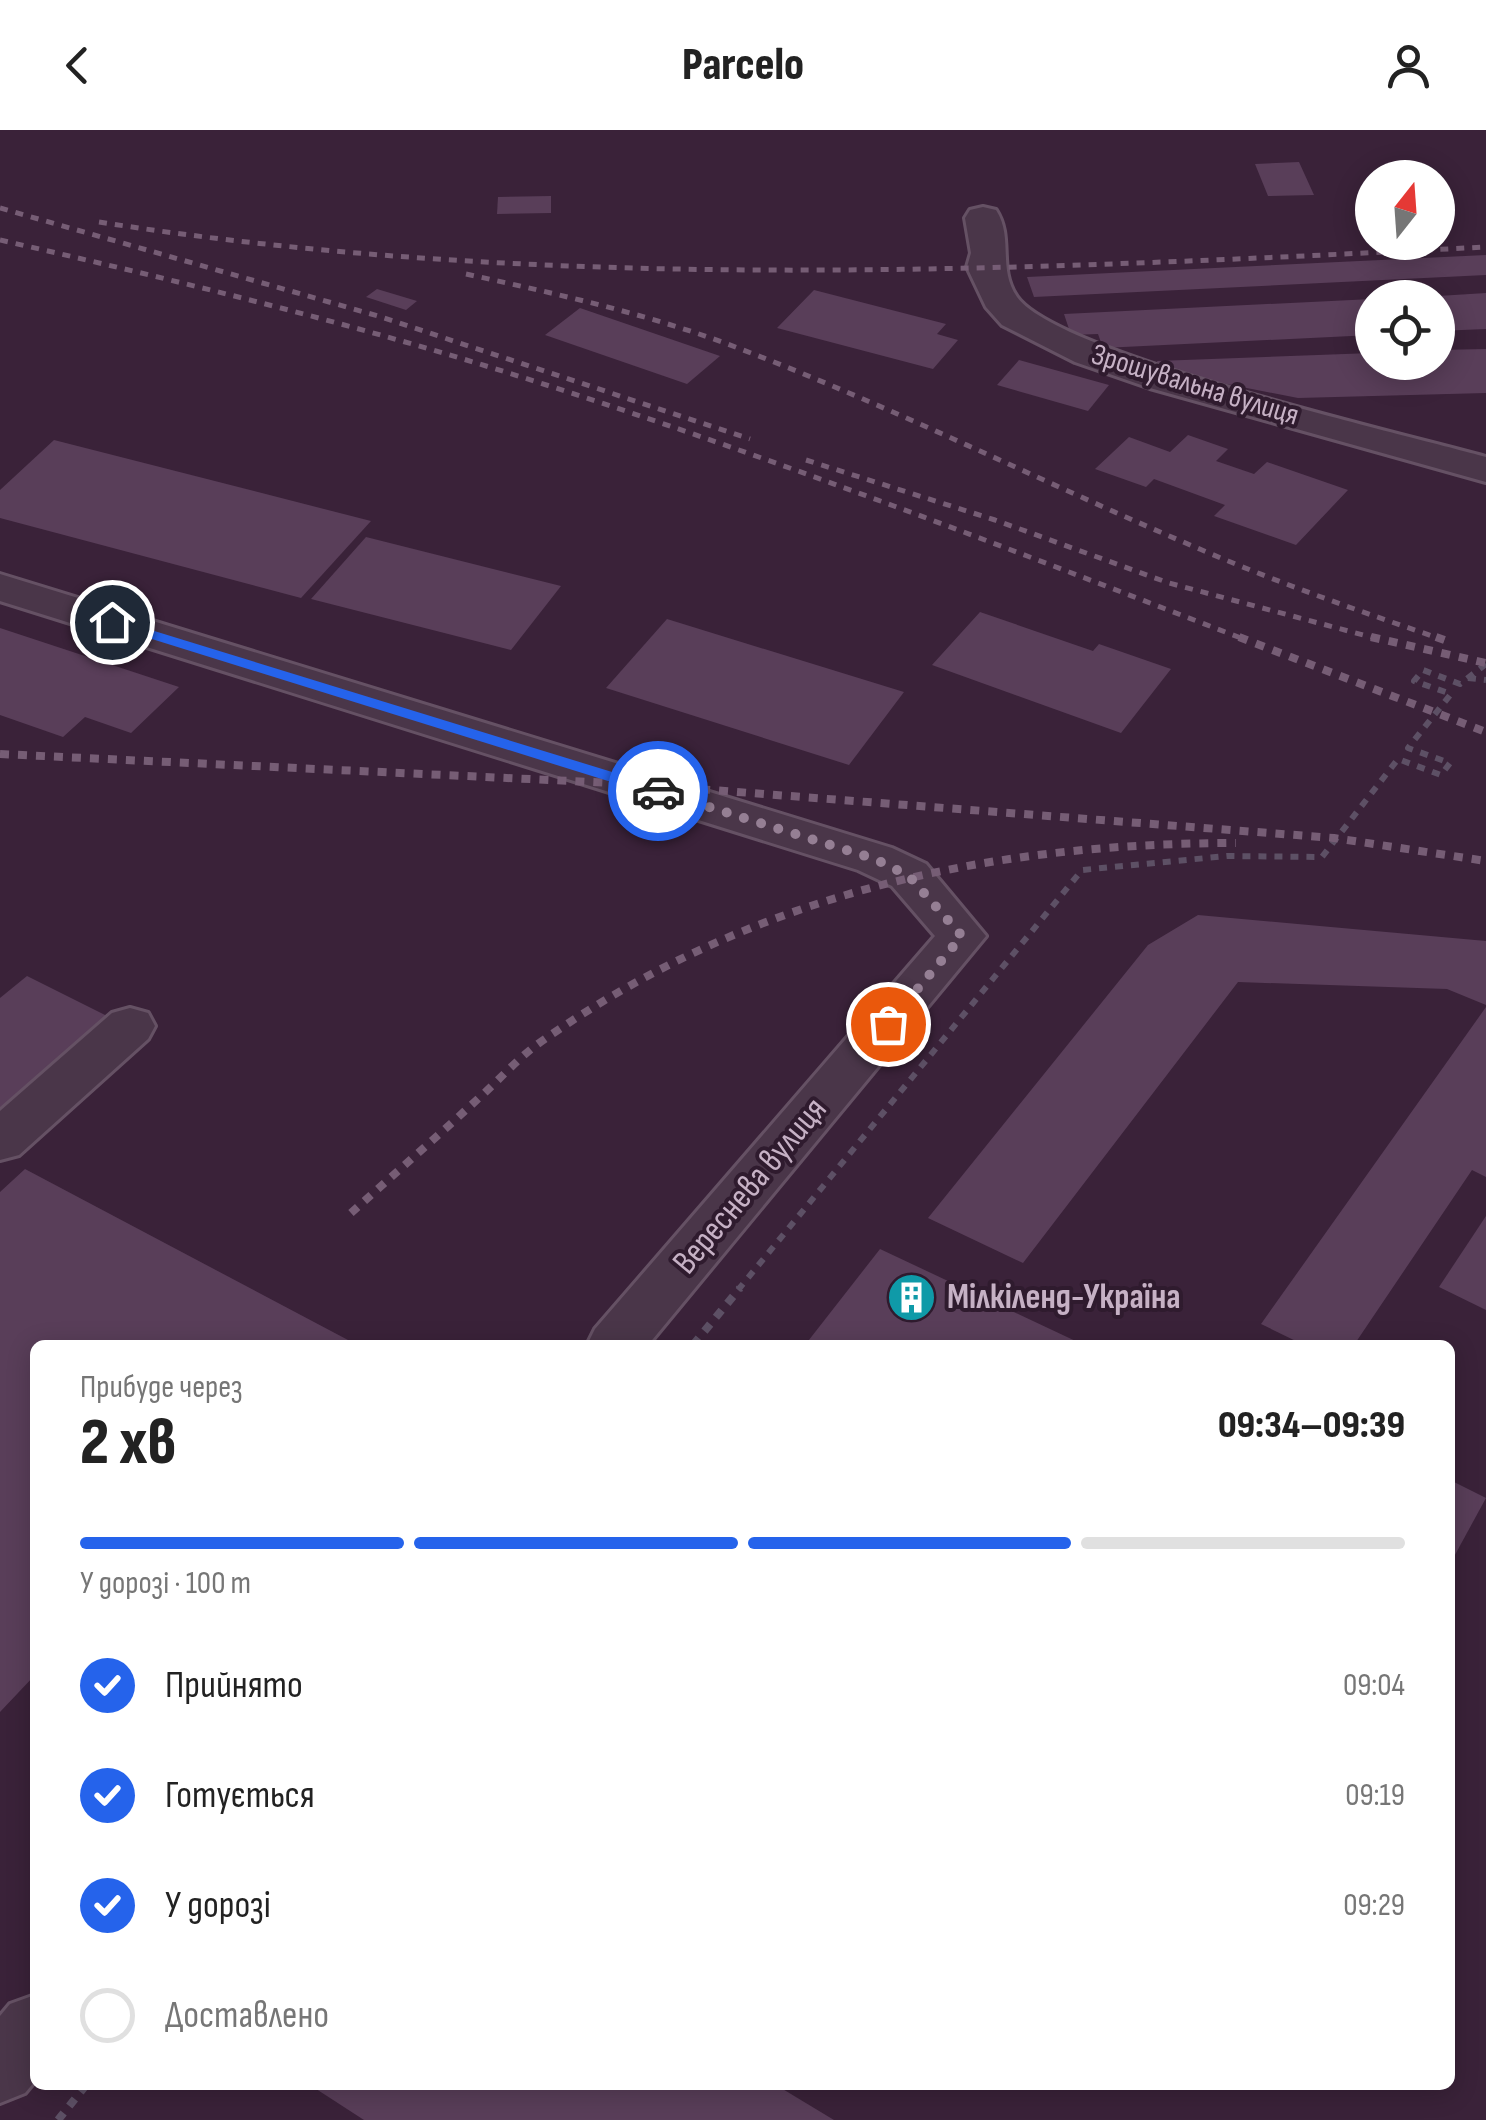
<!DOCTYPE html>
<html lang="uk">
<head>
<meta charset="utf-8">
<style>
	:root { --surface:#fff; --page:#f2f2f2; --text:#222; --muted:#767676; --line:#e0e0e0; --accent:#2563eb }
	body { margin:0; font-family:"Sofia Sans Condensed",sans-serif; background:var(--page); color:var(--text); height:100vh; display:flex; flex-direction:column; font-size:38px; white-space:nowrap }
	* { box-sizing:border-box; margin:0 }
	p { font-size:32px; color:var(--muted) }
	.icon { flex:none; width:55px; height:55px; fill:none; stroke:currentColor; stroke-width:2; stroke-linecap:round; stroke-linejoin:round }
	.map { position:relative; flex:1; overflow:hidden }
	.drawer { position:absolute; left:30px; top:1210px; width:1425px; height:750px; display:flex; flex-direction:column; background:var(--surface); border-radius:15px; box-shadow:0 5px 25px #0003 }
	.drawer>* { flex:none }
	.needle { width:65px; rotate:17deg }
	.buttons { position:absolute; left:1355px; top:30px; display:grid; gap:20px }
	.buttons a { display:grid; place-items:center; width:100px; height:100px; border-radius:50%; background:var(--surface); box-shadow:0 5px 25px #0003; font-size:50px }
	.pin { position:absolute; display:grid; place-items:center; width:85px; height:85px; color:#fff; margin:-42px; border:5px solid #fff; border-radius:50%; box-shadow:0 2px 10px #0007 }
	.courier { position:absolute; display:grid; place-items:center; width:100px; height:100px; margin:-50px; border:8px solid #2563eb; border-radius:50%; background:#fff; color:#222; box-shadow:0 2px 12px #0007 }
	.summary em { font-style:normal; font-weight:800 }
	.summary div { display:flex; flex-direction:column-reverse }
	.summary { display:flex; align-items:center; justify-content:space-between; height:170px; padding:0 50px }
	h1 { font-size:65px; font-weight:800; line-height:75px }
	.bar { display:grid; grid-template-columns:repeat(4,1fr); gap:15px 10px; align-content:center; height:120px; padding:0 50px }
	.bar i { height:12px; border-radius:8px; background:var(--line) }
	.bar .current { background:var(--accent) }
	.bar p { grid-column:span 4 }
	ol { padding:0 50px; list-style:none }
	li { display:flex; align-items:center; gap:30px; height:110px }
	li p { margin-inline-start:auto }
	li .icon { padding:10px; border-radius:50%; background:var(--accent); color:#fff; stroke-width:4 }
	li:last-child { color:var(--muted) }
	li i { width:55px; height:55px; border:5px solid var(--line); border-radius:50% }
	header { display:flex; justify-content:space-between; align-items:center; height:130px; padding:0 50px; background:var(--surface); font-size:45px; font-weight:800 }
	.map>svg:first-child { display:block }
	.building { fill:#593e59 }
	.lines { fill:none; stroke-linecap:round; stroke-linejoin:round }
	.minor-casing { stroke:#655164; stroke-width:6 }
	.path-far1 { stroke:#5d5065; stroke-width:6; stroke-dasharray:8 8; stroke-linecap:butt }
	.path { stroke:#5d5065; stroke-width:8; stroke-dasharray:9 9; stroke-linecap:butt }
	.minor { fill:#4a3649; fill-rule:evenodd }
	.rail-far1 { stroke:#765d75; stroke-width:5; stroke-dasharray:8 8; stroke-linecap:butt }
	.rail { stroke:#765d75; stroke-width:8; stroke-dasharray:9 9; stroke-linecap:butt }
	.route { fill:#2563eb }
	.done { stroke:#957f94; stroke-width:10; stroke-dasharray:0 18 }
	.labels { text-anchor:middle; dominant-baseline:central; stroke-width:8; stroke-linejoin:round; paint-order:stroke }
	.far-street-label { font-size:30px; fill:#c6b1c5; stroke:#2f1b2e }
	.street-label { font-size:35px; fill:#c6b1c5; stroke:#2f1b2e }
	.poi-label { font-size:35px; font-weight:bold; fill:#c6b1c5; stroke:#2f1b2e; text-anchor:start }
</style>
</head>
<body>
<header><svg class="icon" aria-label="back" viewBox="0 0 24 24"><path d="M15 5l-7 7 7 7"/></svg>Parcelo<svg class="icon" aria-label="person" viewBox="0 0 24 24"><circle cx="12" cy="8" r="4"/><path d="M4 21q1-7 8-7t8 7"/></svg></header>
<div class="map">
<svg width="1486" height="1990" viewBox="0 0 1486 1990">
	<rect width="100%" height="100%" fill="#3a2239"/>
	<g class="building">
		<path d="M1299,32L1314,65L1268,66L1255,34Z"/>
		<path d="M551,66V83L497,84L498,67Z"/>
		<path d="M1486,125V145L1034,167L1027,147Z"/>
		<path d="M377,159L417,171L406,180L366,167Z"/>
		<path d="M814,160L946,194L937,204L958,210L933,239L777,198Z"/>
		<path d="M1486,163V199L1438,201V166Z"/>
		<path d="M1372,169V205L1103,218L1098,204L1071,205L1064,184Z"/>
		<path d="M580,178L720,226L687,254L545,205Z"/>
		<path d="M1486,219V263L1298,268L1161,241L1157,231L1372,223V232H1438V220Z"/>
		<path d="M1019,230L1109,255L1088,281L997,255Z"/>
		<path d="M1188,305L1228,319L1216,331L1254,344L1267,332L1348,360L1296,415L1214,386L1225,375L1154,349L1146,357L1095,339L1129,307L1170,322Z"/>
		<path d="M54,310L371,391L301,468L0,388V360Z"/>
		<path d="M366,407L561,456L511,520L311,469Z"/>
		<path d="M980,482L1093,521L1099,514L1171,539L1121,603L932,535Z"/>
		<path d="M667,489L904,562L849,635L606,558Z"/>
		<path d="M0,498L179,557L131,603L85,587L63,607L0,585Z"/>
		<path d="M1198,785L1486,811V875L1447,859L1238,852L1023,1133L928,1088L1148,815Z"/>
		<path d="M27,846L109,887L0,982V868Z"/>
		<path d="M1486,877V1047L1472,1040L1354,1215H1304L1261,1194Z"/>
		<path d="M25,1039L348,1210L343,1215H35V1545L0,1582V1062Z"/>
		<path d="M1486,1086V1180L1439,1157Z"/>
		<path d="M880,1119L1084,1215H805Z"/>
		<path d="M1450,1350L1486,1368L1450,1434Z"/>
		<path d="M310,1955H776L834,1990H364Z"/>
	</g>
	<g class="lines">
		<defs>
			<g id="minor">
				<path d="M983,77L996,80C1014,108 997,138 1017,167C1057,224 1403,304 1486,327V352L1150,258L1075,232L1002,195L986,177L967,137L971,123L965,88L970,80Z"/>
				<path d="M0,444L892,718L926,734L986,806L648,1215H587L595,1199L935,806L892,756L858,740L0,471Z"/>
				<path d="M130,878L148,883L155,896L148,909L19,1025L0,1030V981L112,883Z"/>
				<path d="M35,1865V1951L25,1963L0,1973V1886L10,1874Z"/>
			</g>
		</defs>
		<use href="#minor" class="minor-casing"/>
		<g class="path-far1">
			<path d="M1468,548L1486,550"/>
			<path d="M738,1160L1082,740L1227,726L1322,727L1398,629L1441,645L1450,633L1408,618L1451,564L1414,551L1423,540L1460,554L1486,534"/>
		</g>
		<g class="path">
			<path d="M693,1215L740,1158"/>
			<path d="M58,1990L86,1955"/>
		</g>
		<use href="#minor" class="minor"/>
		<g class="rail-far1">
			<path d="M0,78L378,186L750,309"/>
			<path d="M99,92C556,164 1026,140 1486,117"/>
			<path d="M0,110C180,151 359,195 534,251C775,328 1010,419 1246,510"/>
			<path d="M466,144C553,163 639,182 722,212C886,273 1041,352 1202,420C1281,454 1362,482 1444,510"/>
			<path d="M806,330L995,390L1169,453L1382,510"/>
		</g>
		<g class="rail">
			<path d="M1239,507L1486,602"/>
			<path d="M1371,507L1486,533"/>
			<path d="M1436,507L1447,511"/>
			<path d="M0,624L634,654L1334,708L1486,731"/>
			<path d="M351,1083C394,1044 438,1006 480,967C501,948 519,927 542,911C750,765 986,713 1236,713"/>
		</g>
	</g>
	<path class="route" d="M112,488L664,658L666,661L653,665L107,495V489Z"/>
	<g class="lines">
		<path class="done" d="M658,661L875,729L909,746L962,806L888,894"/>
	</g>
	<defs>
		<symbol id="building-disc" viewBox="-11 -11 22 22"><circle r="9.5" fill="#0f9aa8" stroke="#2f1b2e"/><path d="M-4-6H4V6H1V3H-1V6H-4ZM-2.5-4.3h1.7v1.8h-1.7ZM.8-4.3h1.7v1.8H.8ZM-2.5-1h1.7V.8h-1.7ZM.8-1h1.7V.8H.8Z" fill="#fff"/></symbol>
	</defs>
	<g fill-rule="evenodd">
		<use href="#building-disc" x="884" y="1140" width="55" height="55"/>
	</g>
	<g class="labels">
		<g class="far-street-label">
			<text transform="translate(1195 255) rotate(17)">Зрошувальна вулиця</text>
		</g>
		<g class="street-label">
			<text transform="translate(750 1056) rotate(-50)">Вереснева вулиця</text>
		</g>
		<g class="poi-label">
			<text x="947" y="1167">Мілкіленд-Україна</text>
		</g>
	</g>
</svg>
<div class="buttons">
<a><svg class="needle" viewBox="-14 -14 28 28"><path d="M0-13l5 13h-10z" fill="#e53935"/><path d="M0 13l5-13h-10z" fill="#767676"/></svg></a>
<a><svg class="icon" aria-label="locate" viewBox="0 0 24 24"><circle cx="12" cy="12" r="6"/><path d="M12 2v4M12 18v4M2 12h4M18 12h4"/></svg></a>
</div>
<div class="pin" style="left:888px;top:894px;background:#ea580c"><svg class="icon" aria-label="bag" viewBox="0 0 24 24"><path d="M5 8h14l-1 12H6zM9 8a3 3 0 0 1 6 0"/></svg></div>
<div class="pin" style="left:112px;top:492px;background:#1f2937"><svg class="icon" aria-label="home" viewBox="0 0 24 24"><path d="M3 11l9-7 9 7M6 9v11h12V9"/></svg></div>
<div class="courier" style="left:658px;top:661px"><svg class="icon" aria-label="car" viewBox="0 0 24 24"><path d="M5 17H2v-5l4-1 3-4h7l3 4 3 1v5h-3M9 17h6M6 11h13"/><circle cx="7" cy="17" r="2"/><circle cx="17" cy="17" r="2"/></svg></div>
<section class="drawer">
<div class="summary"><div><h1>2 хв</h1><p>Прибуде через</p></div><em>09:34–09:39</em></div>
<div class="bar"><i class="current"></i><i class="current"></i><i class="current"></i><i></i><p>У дорозі · 100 m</p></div>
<ol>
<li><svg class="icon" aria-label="check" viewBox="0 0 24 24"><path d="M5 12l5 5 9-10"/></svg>Прийнято<p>09:04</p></li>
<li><svg class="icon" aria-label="check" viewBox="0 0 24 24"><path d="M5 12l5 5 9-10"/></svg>Готується<p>09:19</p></li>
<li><svg class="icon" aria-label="check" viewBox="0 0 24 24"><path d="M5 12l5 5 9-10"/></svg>У дорозі<p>09:29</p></li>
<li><i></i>Доставлено</li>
</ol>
</section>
</div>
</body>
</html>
